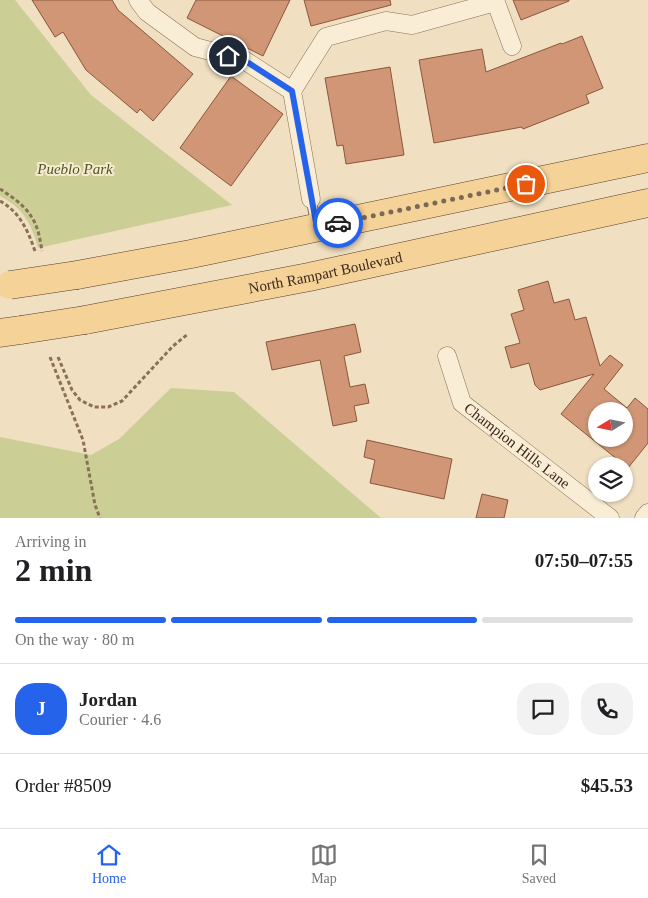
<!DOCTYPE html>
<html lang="en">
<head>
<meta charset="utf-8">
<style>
	:root { --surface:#fff; --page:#f2f2f2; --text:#202124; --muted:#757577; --line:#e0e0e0; --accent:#2563eb }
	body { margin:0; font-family:Georgia,serif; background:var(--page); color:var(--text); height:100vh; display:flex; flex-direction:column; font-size:19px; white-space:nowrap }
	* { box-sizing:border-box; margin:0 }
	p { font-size:16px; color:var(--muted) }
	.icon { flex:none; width:28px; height:28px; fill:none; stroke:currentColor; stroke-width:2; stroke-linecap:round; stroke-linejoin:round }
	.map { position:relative; height:518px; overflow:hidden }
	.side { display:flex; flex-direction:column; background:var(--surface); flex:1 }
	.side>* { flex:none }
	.needle { width:32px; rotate:260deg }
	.buttons { position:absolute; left:588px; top:402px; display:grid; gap:10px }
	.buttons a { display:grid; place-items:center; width:45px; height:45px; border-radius:50%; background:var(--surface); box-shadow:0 1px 4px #0004; font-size:25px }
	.pin { position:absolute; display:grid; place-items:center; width:42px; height:42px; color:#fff; margin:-21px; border:2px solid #fff; border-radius:50%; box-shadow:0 1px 5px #0007 }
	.courier { position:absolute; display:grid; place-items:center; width:50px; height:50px; margin:-25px; border:4px solid #2563eb; border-radius:50%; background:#fff; color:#222; box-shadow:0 1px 6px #0007 }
	.summary em { font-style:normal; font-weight:700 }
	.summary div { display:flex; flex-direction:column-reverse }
	.summary { display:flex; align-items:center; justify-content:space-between; height:85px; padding:0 15px }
	h1 { font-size:32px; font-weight:700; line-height:38px }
	.bar { display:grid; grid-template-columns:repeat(4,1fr); gap:8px 5px; align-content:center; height:60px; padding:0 15px }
	.bar i { height:6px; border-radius:4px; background:var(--line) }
	.bar .on { background:var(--accent) }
	.bar p { grid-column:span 4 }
	.line { display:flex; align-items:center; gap:12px; padding:0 15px; border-top:1px solid var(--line) }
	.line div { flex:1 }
	.round { display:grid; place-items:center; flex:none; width:52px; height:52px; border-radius:20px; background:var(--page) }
	.tab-bar { display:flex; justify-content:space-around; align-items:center; height:70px; border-top:1px solid var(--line); background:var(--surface); font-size:14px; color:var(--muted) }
	.tab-bar a { display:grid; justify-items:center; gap:2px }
	.tab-bar .on { color:var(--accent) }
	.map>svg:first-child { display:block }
	.green { fill:#cbcf95 }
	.building { fill:#d09675; stroke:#8b573c; fill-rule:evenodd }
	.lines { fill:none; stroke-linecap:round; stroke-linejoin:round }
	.service-casing { stroke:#8b7058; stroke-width:11 }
	.minor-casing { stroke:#8b7058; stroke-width:19 }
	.primary-casing { stroke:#583e2c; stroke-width:29 }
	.path { stroke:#8b7058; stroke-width:3; stroke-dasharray:4 2.5; stroke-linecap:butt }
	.service { stroke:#faedd5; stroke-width:9 }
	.minor { stroke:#faedd5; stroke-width:18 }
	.primary { stroke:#f5d297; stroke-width:28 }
	.primary-bridge-casing { stroke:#583e2c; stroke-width:29; stroke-linecap:butt }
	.primary-bridge { stroke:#f5d297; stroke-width:28 }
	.done { stroke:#7a6956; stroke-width:5; stroke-dasharray:0 9 }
	.route { stroke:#2563eb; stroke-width:6 }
	.labels { text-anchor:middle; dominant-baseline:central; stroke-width:4; stroke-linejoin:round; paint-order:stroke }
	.park-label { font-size:15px; font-style:italic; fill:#4d5722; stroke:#f7ead1 }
	.street-label { font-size:15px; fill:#3a291d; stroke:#f7ead1 }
</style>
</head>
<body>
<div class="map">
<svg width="648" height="518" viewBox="0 0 648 518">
	<rect width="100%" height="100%" fill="#f0dfc1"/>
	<g class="green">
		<path d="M0,0H15L91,95L232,205L38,248C31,223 24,209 0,196Z"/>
		<path d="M171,388L234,392L381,518H0V437L91,455L119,439Z"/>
	</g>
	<g class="building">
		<path d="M32,0H112L118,10L193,74L153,121L140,109L137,113L86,70L63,32L55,37Z"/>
		<path d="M196,0H290L263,56L187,18Z"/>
		<path d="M304,0H390L391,5L311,26Z"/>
		<path d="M513,0H569V1L521,20Z"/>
		<path d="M582,36L603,88L586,95L589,103L523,129L522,127L434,143L419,60L482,49L486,72L561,43L562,44Z"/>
		<path d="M390,67L404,155L346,164L343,145L337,146L325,78Z"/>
		<path d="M231,76L283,114L231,186L180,148Z"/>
		<path d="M548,281L554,303L569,299L575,320L586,317L600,366L610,355L623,365L604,389L627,408L635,398L648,409V443L628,468L561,414L594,374L540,390L535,385L529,363L511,368L505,347L520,343L511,314L524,310L518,290ZM596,411H624V439H596Z"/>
		<path d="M355,324L361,352L344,356L350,387L365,384L369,403L354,406L357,421L333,426L320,360L272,370L266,342Z"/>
		<path d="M367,440L452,459L444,499L370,483L375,460L364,457Z"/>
		<path d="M482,494L508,500L504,518H476Z"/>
	</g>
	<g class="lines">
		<defs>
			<path id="service" d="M311,199L316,225"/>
			<g id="minor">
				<path d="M138,0L147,12L195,47L244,60L292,91"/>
				<path d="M495,0L512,46"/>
				<path d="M292,91L326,37L386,21L412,25L495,2"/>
				<path d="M292,91L311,199"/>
				<path id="s1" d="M447,356L462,403L610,518"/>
				<path d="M644,518L648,513"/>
			</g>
			<g id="primary">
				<path d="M77,275L191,254L648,158"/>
				<path id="s2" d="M85,320L309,277L648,203"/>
				<path d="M0,333L21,330"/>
			</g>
		</defs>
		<use href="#service" class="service-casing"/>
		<use href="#minor" class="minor-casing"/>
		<use href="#primary" class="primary-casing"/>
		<g class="path">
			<path d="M0,189C11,196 24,205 31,216C38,226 40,239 42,251"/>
			<path d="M0,201C20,212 28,231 35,251"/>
			<path d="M50,357L83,440L95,505L100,518"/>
			<path d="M58,357L72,390L80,400L94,407H108L122,401L173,346L188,334"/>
		</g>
		<use href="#service" class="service"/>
		<use href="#minor" class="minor"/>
		<use href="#primary" class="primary"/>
		<defs>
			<g id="primary-bridge">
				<path d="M10,285L77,275"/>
				<path d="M21,330L85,320"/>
			</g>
		</defs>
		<use href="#primary-bridge" class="primary-bridge-casing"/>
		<use href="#primary-bridge" class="primary-bridge"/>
	</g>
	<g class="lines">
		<path class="done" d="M338,223L526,184"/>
		<path class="route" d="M228,56L244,60L292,91L317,228L338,223"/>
	</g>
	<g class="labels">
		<g class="park-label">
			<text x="75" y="169">Pueblo Park</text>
		</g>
		<g class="street-label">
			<text stroke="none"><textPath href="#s2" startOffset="245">North Rampart Boulevard</textPath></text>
			<text stroke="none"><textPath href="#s1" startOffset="119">Champion Hills Lane</textPath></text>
		</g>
	</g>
</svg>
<div class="buttons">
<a><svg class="needle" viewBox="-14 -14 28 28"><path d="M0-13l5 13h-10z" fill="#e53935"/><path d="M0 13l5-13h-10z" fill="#757577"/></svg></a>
<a><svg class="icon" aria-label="layers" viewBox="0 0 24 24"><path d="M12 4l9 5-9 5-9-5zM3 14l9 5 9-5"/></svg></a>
</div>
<div class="pin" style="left:526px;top:184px;background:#ea580c"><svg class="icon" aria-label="bag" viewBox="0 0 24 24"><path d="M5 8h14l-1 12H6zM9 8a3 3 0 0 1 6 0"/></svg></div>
<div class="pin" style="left:228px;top:56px;background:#1f2937"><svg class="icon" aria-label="home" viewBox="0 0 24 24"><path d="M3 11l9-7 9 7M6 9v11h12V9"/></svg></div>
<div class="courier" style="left:338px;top:223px"><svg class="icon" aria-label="car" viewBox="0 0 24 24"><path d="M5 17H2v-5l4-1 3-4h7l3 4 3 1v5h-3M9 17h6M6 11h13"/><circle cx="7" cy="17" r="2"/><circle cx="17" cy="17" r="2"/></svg></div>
</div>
<section class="side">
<div class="summary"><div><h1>2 min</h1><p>Arriving in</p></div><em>07:50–07:55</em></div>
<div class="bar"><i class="on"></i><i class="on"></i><i class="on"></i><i></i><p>On the way · 80 m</p></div>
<div class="line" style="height:90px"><b class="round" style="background:var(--accent);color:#fff">J</b><div><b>Jordan</b><p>Courier · 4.6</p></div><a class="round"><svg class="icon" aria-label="chat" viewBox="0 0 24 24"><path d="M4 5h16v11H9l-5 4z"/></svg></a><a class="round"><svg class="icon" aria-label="phone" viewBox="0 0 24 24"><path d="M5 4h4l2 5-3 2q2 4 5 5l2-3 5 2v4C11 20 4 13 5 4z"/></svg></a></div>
<div class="line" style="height:65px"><div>Order #8509</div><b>$45.53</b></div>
</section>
<nav class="tab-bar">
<a class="on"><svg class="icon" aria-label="home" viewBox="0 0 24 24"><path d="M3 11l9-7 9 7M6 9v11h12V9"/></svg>Home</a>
<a><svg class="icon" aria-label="map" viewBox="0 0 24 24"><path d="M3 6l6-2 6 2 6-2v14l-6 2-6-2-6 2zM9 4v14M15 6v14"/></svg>Map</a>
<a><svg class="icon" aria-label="saved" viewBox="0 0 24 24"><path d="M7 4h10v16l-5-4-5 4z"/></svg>Saved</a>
</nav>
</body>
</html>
